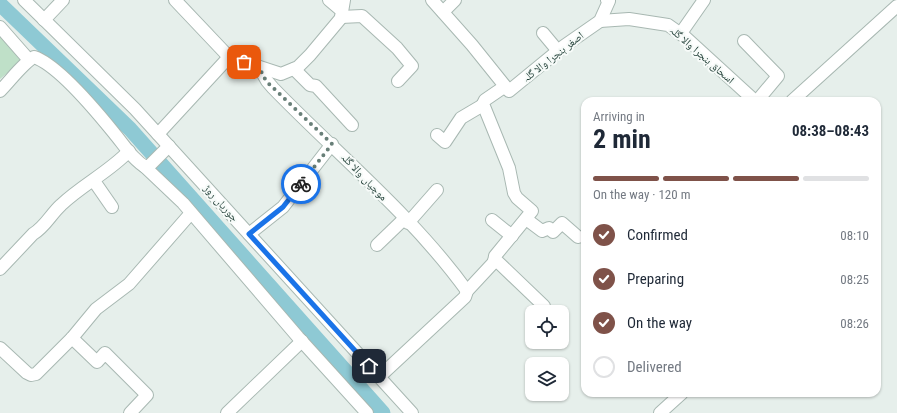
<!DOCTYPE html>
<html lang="en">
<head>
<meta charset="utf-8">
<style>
	:root { --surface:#fff; --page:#f6f6f7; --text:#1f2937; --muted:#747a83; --line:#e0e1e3; --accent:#7f5249 }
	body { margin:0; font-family:"Roboto Condensed","Noto Naskh Arabic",sans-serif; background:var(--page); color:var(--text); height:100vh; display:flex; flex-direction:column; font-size:15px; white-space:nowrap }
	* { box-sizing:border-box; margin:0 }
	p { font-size:13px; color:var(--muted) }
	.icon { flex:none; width:22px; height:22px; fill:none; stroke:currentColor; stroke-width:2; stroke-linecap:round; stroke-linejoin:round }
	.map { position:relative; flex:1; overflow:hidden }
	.side { position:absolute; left:581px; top:97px; width:300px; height:300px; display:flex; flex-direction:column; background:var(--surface); border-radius:12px; box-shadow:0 1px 3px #0004 }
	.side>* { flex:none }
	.buttons { position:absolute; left:525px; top:305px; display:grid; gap:8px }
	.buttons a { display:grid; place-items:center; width:44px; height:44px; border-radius:8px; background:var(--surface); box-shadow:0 1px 3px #0004; font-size:20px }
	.pin { position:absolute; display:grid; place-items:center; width:34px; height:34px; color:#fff; margin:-17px; border-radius:8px; box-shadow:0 2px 6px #0006 }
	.courier { position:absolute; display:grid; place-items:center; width:40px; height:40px; margin:-20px; border:3px solid #1a73e8; border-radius:50%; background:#fff; color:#222; box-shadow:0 1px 5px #0007 }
	.overview em { font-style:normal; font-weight:700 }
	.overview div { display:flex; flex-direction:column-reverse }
	.overview { display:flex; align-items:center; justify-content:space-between; height:68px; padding:0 12px }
	h1 { font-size:26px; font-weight:700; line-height:30px }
	.bar { display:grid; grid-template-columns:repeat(4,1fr); gap:6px 4px; align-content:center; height:48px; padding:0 12px }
	.bar i { height:5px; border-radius:3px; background:var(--line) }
	.bar .on { background:var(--accent) }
	.bar p { grid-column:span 4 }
	ol { padding:0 12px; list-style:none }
	li { display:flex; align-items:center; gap:12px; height:44px }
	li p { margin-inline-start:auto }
	li .icon { padding:4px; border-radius:50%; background:var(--accent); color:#fff; stroke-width:4 }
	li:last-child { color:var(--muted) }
	li i { width:22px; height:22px; border:2px solid var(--line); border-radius:50% }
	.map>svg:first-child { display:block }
	.green { fill:#bfe0c8 }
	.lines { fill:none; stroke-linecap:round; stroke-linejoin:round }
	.canal { stroke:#8ec9d4; stroke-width:15 }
	.minor-casing { stroke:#a8b8b2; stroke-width:14 }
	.tertiary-casing { stroke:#a8b8b2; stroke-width:14 }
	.minor { stroke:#fff; stroke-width:12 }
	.tertiary { stroke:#fff; stroke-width:12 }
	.done { stroke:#687f78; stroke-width:4; stroke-dasharray:0 7.2 }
	.route { stroke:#1a73e8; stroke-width:5 }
	.labels { text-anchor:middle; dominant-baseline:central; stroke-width:4; stroke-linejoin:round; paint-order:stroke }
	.street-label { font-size:11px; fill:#24423a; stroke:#f7fbf9 }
</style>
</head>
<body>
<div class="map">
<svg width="897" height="413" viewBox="0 0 897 413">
	<rect width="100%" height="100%" fill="#e6efeb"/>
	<path class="green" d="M0,32L24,59L0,79Z"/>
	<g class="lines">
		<path class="canal" d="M0,4L130,129L383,413"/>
		<defs>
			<g id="minor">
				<path d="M175,0L229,57L281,74L298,67L310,55L341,18L344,0"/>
				<path d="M329,0L342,11"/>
				<path d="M432,0L472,45L509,91L564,46L600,21L609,1L607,0"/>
				<path d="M443,12L455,0"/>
				<path d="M341,17L362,16L397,48L412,66L398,81"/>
				<path d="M44,20L63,0"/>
				<path d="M600,21L629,19L668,25L685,37L755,101"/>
				<path d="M0,27L29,60"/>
				<path d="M543,33L558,51"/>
				<path d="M681,33L704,0"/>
				<path d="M744,41L778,76L757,101"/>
				<path d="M259,67L267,81L273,88C338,155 412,215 467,291"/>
				<path d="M294,69L310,85L316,86L352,125"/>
				<path d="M0,91C10,81 23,63 34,57C58,65 97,112 114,133C124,145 133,160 147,168L169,146"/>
				<path d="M792,101L897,6"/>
				<path d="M158,134L229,57"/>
				<path d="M437,135L445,142L461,118L483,105"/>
				<path d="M144,166L183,203L298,337L367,413"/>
				<path d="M94,181L112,207"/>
				<path d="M526,219L542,231L549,228L553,232L562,223L578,237"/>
				<path d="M492,220L512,236"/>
				<path d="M408,223L437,190"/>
				<path d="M249,234L283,207L332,144"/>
				<path d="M377,245L404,219"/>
				<path d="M494,261L498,262L544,306"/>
				<path d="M0,269L33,234C45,227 51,214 61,205C82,185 109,172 129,151"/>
				<path d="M72,338L97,362L105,353L147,395L130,413"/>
				<path d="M0,348L27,373L31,375L36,374L72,338L96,309L129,284L191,213"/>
				<path d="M379,377L465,297L467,291L494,262L495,256L532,211L517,198L514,193L509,168L483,104L485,100L504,87"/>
				<path d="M227,413L302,341"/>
				<path d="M660,413L682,393"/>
			</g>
			<path id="tertiary" d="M24,0L135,109L412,413"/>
		</defs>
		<use href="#minor" class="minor-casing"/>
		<use href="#tertiary" class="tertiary-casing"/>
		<use href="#minor" class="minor"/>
		<use href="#tertiary" class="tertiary"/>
	</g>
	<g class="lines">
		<path class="done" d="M244,62L259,67L266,81L332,144L301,184"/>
		<path class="route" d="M301,184L283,207L249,234L369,366"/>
	</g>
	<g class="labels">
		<g class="street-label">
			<text transform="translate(702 55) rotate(41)">اسحاق ہنجرا والا گلہ</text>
			<text transform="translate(553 57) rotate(-38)">اصغر ہنجرا والا گلہ</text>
			<text transform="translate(364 177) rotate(46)">موچیاں والا گلہ</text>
			<text transform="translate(221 203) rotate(48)">جوریاں روڑ</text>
		</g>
	</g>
</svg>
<div class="buttons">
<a><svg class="icon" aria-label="locate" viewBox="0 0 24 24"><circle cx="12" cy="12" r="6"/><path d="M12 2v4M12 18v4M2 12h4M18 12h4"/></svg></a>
<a><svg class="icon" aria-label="layers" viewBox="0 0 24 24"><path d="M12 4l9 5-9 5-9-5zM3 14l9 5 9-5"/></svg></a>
</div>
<div class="pin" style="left:244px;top:62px;background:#ea580c"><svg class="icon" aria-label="bag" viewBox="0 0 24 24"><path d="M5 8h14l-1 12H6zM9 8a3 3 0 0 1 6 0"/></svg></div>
<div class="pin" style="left:369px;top:366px;background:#1f2937"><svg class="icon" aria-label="home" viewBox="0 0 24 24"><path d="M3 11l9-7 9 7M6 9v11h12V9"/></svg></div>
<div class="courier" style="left:301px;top:184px"><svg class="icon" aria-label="bike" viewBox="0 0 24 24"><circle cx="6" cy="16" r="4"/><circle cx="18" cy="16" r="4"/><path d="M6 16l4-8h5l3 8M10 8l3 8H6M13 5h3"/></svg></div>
<section class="side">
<div class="overview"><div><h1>2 min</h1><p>Arriving in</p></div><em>08:38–08:43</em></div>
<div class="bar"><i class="on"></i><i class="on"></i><i class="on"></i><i></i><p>On the way · 120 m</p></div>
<ol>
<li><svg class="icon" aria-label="check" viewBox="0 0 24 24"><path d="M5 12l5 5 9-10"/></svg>Confirmed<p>08:10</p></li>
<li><svg class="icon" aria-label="check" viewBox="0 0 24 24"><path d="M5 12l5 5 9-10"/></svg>Preparing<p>08:25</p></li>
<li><svg class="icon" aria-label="check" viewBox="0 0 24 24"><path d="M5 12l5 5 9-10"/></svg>On the way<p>08:26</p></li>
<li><i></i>Delivered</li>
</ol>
</section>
</div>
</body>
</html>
